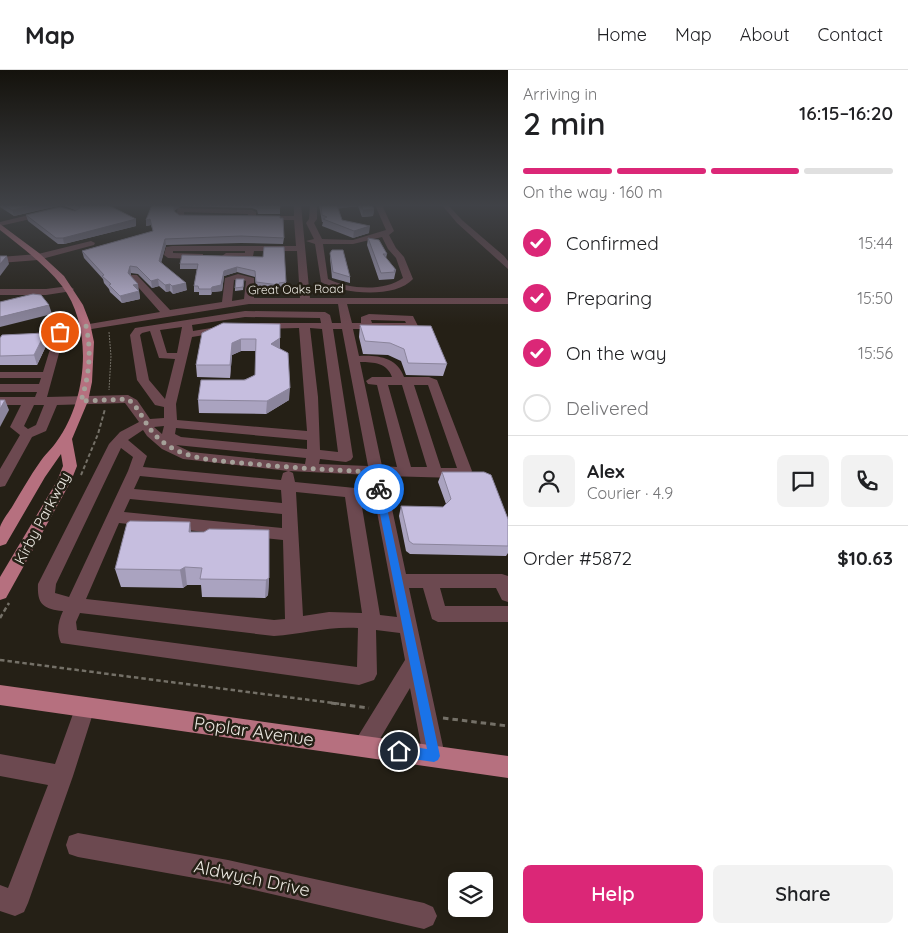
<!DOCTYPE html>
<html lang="en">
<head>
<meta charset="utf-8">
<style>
	:root { --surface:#fff; --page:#f2f2f2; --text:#202124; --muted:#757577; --line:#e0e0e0; --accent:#db2777 }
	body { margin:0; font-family:Quicksand,sans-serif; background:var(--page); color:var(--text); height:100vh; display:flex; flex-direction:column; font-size:19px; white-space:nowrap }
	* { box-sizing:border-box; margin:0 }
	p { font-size:16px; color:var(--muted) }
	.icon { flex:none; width:28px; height:28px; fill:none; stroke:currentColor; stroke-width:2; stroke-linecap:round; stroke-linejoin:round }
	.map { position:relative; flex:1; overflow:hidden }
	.side { display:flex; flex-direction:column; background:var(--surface); width:400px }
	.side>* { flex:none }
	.tools { position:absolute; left:448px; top:802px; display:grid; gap:10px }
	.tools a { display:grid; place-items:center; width:45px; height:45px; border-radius:8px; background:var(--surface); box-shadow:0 2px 12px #0003; font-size:25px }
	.pin { position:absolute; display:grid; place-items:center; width:42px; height:42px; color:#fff; margin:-21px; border:2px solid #fff; border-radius:50%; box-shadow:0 1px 5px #0007 }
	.courier { position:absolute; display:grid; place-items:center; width:50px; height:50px; margin:-25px; border:4px solid #1a73e8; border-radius:50%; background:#fff; color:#222; box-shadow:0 1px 6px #0007 }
	.head em { font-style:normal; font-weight:600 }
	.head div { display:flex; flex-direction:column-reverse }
	.head { display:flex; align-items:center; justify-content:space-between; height:85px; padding:0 15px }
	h1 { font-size:32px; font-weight:600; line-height:38px }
	.bar { display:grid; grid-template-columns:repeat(4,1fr); gap:8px 5px; align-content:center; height:60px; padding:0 15px }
	.bar i { height:6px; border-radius:4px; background:var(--line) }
	.bar .on { background:var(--accent) }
	.bar p { grid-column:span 4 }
	.line { display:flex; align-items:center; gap:12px; padding:0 15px; border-top:1px solid var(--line) }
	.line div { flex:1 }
	.round { display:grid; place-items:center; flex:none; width:52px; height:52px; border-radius:8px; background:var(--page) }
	ol { padding:0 15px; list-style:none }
	li { display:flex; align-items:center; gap:15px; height:55px }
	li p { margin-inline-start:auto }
	li .icon { padding:5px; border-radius:50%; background:var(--accent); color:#fff; stroke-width:4 }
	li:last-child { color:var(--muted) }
	li i { width:28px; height:28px; border:2px solid var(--line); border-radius:50% }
	.primary-button { display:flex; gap:10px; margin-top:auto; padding:10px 15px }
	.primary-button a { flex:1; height:58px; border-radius:8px; background:var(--accent); color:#fff; font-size:20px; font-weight:600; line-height:58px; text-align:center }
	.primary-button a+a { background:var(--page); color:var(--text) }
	header { display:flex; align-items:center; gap:30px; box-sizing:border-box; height:70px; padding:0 25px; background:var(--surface); border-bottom:1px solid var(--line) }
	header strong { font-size:24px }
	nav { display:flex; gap:28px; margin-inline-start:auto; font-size:18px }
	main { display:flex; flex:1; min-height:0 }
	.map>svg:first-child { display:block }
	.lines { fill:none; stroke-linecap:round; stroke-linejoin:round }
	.path-far3 { stroke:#747067; stroke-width:1; stroke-dasharray:2 1; stroke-linecap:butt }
	.path-far2 { stroke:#747067; stroke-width:2; stroke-dasharray:4 2.5; stroke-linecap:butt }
	.path-far1 { stroke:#747067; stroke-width:2.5; stroke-dasharray:4.5 3; stroke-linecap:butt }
	.path { stroke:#747067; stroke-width:3; stroke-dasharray:5.5 4; stroke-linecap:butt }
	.minor { fill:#6c4950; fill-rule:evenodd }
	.major { fill:#b6707f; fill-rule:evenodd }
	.wall { fill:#aaa3c0 }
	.shaded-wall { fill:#8b859c }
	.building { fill:#c6bedf; stroke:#8b859c }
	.route { fill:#1a73e8 }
	.done { stroke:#a5a199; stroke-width:5; stroke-dasharray:0 9 }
	.labels { text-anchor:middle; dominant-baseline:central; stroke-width:5; stroke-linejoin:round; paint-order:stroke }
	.far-street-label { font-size:12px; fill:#eae7e0; stroke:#252016 }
	.street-label { font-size:15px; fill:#eae7e0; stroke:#252016 }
	.near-street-label { font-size:18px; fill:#eae7e0; stroke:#252016 }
</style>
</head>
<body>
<header>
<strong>Map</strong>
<nav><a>Home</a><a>Map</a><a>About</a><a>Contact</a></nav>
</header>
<main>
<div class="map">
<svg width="508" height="863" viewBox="0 0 508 863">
	<rect width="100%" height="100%" fill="#252016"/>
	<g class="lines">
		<path class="path-far3" d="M109,262L111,286L109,320"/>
		<path class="path-far2" d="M81,405L98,364L105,339"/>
		<g class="path-far1">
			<path d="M0,548L9,533"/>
			<path d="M0,590L341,634"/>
		</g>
		<g class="path">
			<path d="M331,633L369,638"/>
			<path d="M443,648L508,656"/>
		</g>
		<g class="minor">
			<path d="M294,135H301L310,228H508V234H347L352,253H361V247L369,244L413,246L418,256L413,259H353L359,286C377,285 397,287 404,307H429L437,310L472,401L470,404L457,408L385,406L406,504H502L508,506V532L502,530L496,518H440L445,536H508V552H438L432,549L423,518H409L445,686L442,694L434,697L426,694L423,686L410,618L371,684L363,687L355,684L352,676L405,590L400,563L376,560L377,604L374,610L359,615L61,573C56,562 58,552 63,541C43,539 37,534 38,514L109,374L120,362L139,352L125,333L57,335L46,361L32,367L5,416L0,417V399L20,365L10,357L21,335H0V327H35L37,322H0V314H39L41,308H0V302H43L51,276L49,267L0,273V267L36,263L160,242L131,209V205H137L170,240L222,232L225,208L238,204L254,208V228H300L297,181H254L253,186C246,190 229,190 222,186L226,183H245V181H173V183L203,184V188L200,189L168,188L164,185L166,177L172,176H296L294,150H260L256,148L260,146H294ZM241,209L246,211L244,229L232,231L234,210ZM249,234H338L341,253H332L330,245L325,242L245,241L135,258L130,265L137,310L155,335L164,337V348L150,349L137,330L128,325L47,327L61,276L60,264ZM245,247L320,248L321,253H260L255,256L260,259L299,258L307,361L177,350L176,334L192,267L223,262L228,259L223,256L193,261L192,255ZM371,250L405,251L406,253H372ZM182,257L177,283H167L160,260ZM310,258L322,259L338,382L320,380L318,327ZM333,259H342L368,396L319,394L320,389L346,392L351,390L353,387ZM150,261L159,288L175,289L165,329L149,310L140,265L142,263ZM360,292C374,292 387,293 392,307H372L366,311L368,314L377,315L397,397L382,396ZM388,315H402L427,397H411ZM414,315H428L457,398H441ZM34,335H44L36,355L28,359L24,356ZM164,356L162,364L154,357ZM176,358L307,370V379L181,367L175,364ZM143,360L147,366L162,379L183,389L288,401L283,403L281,410L143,397L147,386L128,370ZM176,375L306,388L305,394L191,382ZM121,378L133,387L128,401L69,527L55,523L56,514ZM289,401L370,405L397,547L380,545L361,431L355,418L295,412L293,403ZM140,406L281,420L282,433L134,419ZM296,422L345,427L362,543L329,542L303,546ZM130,429L282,444V458L124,442ZM119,453L283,470L285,549L274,550L86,529ZM80,543L274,566C302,564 329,556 358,558L357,597L77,560L76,552Z"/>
			<path d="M310,135H317V149L314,153L322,169L353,170L386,160L375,135H382L394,161L389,165L396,178L404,187L413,209C395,229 342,224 321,212L315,174L306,171L314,169L306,153L309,149ZM382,167L388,179L396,188L403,208C384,222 348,219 328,209L323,174H353Z"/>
			<path d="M442,135H448L462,150L504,186L508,191V199L457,153Z"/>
			<path d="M178,138L252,140L256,142V148L249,150L248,144L184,142V145H197L201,147C195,151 182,151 176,147Z"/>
			<path d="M45,141L49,143L48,145L0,156V152Z"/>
			<path d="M91,171L95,173L94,175L38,190L0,193V187L38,184Z"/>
			<path d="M69,216L74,219L72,221L46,225H0V219H46Z"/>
			<path d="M85,627L92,630L95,637L73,706L28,833L24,842L15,846L0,841V815L8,818L48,715L0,706V684L55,694L78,630Z"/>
			<path d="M78,763L228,790L424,833L433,837L437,846L433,855L424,859L228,814L78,787L69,784L66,775L69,766Z"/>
		</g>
		<g class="major">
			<path d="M0,154L39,183L64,206L83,235L90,253L94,272L92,312L88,331L72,369L77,396L71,411L6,528L0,530V507L57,411L63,396L61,384L45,407L6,474L0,476C0,470 0,462 0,457C2,451 8,443 12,437C21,422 30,406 40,392C45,384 52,379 57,371C87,330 94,258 62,216C45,194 21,177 0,160Z"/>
			<path d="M0,615L508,686V708L0,635Z"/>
		</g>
	</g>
	<g class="wall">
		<path d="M0,135H108L136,156L64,174H58L28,151L26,145L75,141H77L62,135L14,146L0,137Z"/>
		<path d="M152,135H280V144H258L257,140L252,138L181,136L175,140V142L179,145L284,168L283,174L241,173L166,175L161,192L187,220L173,224L170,221L166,222L159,216L152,218L138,204L131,203V206L139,221L140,229L122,233L110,222L109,219L104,213L103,209L84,188L82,181L153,161L151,155L146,156V150Z"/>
		<path d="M319,135H372L374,139L373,146L362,147L358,136L338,138L342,150L369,163L353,168L322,156L323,152H322Z"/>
		<path d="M368,168L387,184L386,188L396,200L394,209L379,210L367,175Z"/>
		<path d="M330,183L350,207V213L332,208L330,188Z"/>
		<path d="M263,187L286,212V218L279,219V220L256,218L255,207L237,202L224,206L222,221L212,222L211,225H199V222H194V216L197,199H180V194Z"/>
		<path d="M244,212L243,220L235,221V218Z"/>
		<path d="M223,253L280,279L289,330L266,344L199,343L198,330L255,305L256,281H241L232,285L230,308L197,307L196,295Z"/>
		<path d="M360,255L447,294L443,306L406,305L401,291L388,285L363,284L359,267Z"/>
		<path d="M0,268L48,272L37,295H0Z"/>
		<path d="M442,402L508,449V483L506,486L410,484L406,481L399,446L401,436L443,437L446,434L438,412Z"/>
		<path d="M191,462L269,508L268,525L265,528L202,527L201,515H187L183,518L121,517L115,499Z"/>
	</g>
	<g class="shaded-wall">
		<path d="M37,135H62L14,146L12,140Z"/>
		<path d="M174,135H181V136L175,140L174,147Z"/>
		<path d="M336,135H358V136L335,139Z"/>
		<path d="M374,139L373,146L362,147L363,140Z"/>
		<path d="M136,149V156L64,174L63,168Z"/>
		<path d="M150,149L151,155L146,156V150Z"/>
		<path d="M370,156L369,163L353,168L354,161Z"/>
		<path d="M165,169L166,175L160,197L159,191Z"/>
		<path d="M7,186L9,194L0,206V194Z"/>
		<path d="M130,196L131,203L130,210L128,203Z"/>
		<path d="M237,197V202L224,206L222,221L212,222L211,225V219L212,217L224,201Z"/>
		<path d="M158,209L159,216L152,218L151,211Z"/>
		<path d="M186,213L187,220L173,224L172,216Z"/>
		<path d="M138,214L139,221L133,215Z"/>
		<path d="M170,214V221L166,222L165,215Z"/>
		<path d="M139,221L140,229L122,233L120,226Z"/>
		<path d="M49,235L52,244L0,257V247Z"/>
		<path d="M45,263L48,272L37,295L34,285Z"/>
		<path d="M280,268V281L271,274Z"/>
		<path d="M241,269V281L232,285L230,308V295L232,273Z"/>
		<path d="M290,318L289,330L266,344L267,331Z"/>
		<path d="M5,330L9,340L0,357V339Z"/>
		<path d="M190,452L192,470L189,462Z"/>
		<path d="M185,497L187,515L183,518L180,500Z"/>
		<path d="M269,508L268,525L265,528L266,510Z"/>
	</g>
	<g class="building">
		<path d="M4,135H37L12,140Z"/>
		<path d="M75,135H108L136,149L63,168H56L26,145L60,137L75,141L80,138L79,136Z"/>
		<path d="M152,135H174V141L179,145L280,146V148H283L284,168L241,166L165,169L159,191L186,213L172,216L170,214L165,215L158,209L151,211L137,197L130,196L128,203L138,214L133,215L139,221L120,226L109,215L111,214L102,206L104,205L82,181L153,161L150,149L146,150Z"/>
		<path d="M257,135H280V138H258Z"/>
		<path d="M321,135H337L342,150L370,156L354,161L323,149L327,147L322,145Z"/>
		<path d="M361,135H372L374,139L363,140Z"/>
		<path d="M368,168L379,170L387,184H383L396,200H394L395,202L381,203Z"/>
		<path d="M264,177H284L286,212L279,213V215L256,212L255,201L237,197L224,201L221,215L212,217L211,219H199L198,216H194L198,194H180L182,185L263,187Z"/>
		<path d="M332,180H343L350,207L333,202L330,183Z"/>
		<path d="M0,186H7L0,194Z"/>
		<path d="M236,209H244L243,217L235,218Z"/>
		<path d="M33,224L41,225L49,235L0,247V232Z"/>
		<path d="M223,253L280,254V268L271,274L288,283L290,318L267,331L198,330L201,310H245L255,305L256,269H241L232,273L230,295H196L202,263Z"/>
		<path d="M360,255L431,256L447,294L408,293L404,279L390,273L365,271Z"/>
		<path d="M45,263L34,285L0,286V268L2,265Z"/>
		<path d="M0,330H5L0,339Z"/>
		<path d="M442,402H484L491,405L508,449V476L413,474L409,471L401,436L443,437L451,429Z"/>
		<path d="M130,451L190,452L189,462H204L209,459L269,460V508L266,510L200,509L202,498L185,497L180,500L115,499L127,453Z"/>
	</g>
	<linearGradient id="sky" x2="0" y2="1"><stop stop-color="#14120c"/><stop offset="0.53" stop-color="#404247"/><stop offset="1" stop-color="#404247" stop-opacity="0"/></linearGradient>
	<rect width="508" height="255" fill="url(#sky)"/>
	<path class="route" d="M379,416L383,419L440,686L438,690L434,692L399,687L395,685L393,681L395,677L399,675L427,679L375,419Z"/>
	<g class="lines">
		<path class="done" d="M60,262L86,256C92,282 89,306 81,331L128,329C144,342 145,361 167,375C191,391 225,391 253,394C294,398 334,400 375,402L379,419"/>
	</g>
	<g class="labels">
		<g class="far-street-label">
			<text transform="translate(296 219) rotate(-1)">Great Oaks Road</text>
		</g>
		<g class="street-label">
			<text transform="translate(42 448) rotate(-62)">Kirby Parkway</text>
		</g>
		<g class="near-street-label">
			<text transform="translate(254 661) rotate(8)">Poplar Avenue</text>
			<text transform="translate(252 808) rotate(12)">Aldwych Drive</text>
		</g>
	</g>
</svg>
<div class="tools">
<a><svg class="icon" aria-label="layers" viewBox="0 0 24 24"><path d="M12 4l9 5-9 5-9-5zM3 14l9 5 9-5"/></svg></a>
</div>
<div class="pin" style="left:60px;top:262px;background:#ea580c"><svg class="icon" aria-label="bag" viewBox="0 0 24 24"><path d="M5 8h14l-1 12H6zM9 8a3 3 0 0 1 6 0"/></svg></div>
<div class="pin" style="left:399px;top:681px;background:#1f2937"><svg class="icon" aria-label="home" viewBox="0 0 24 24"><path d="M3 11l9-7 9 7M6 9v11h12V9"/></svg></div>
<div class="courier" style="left:379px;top:419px"><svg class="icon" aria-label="bike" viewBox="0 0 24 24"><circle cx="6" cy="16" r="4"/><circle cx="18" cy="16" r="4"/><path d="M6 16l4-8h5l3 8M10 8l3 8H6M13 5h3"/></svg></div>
</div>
<section class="side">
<div class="head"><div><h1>2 min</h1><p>Arriving in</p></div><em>16:15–16:20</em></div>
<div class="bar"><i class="on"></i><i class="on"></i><i class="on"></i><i></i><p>On the way · 160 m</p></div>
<ol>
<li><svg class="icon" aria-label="check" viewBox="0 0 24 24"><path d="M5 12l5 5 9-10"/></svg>Confirmed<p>15:44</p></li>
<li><svg class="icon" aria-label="check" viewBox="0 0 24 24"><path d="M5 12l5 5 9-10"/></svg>Preparing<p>15:50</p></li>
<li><svg class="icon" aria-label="check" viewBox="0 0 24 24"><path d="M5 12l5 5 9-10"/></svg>On the way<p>15:56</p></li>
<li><i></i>Delivered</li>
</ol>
<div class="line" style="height:90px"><a class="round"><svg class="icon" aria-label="person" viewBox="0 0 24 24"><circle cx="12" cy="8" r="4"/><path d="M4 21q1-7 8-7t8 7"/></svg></a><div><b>Alex</b><p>Courier · 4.9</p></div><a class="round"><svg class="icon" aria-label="chat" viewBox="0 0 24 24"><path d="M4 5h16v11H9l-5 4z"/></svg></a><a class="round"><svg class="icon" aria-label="phone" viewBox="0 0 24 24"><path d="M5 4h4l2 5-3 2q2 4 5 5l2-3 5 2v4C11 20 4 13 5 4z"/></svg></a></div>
<div class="line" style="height:65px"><div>Order #5872</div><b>$10.63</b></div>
<div class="primary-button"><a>Help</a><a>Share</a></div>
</section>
</main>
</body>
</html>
